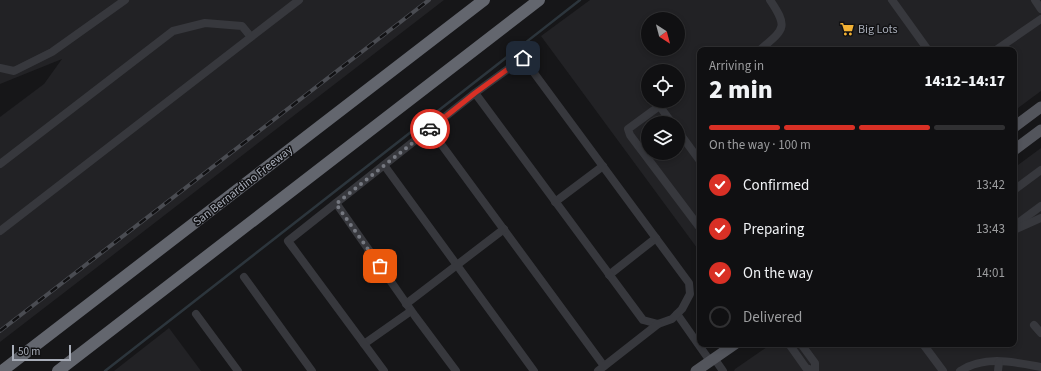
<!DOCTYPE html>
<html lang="en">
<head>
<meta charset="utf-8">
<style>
	:root { --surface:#101012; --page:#19191b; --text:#f1f3f6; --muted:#9c9d9f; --line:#303032; --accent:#d93025 }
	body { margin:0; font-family:"Source Sans 3",sans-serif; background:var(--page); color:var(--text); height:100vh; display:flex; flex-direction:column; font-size:15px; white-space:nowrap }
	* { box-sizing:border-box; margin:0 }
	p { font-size:13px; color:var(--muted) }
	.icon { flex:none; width:22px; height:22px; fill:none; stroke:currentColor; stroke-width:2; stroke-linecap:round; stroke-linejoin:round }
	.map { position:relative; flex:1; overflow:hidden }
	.panel { position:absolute; left:697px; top:47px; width:320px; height:300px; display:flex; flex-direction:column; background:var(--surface); border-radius:8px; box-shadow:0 2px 6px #0003,0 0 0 1px var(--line) }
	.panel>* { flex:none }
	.needle { width:26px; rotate:144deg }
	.controls { position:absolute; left:641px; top:12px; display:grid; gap:8px }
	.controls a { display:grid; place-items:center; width:44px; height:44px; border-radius:50%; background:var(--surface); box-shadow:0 2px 6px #0003,0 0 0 1px var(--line); font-size:20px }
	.scale { position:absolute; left:12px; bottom:10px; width:59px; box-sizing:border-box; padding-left:4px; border:2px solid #a8adb8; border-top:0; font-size:11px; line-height:14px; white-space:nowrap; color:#a8adb8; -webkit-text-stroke:3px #111113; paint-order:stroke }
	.pin { position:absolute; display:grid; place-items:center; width:34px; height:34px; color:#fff; margin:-17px; border-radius:8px; box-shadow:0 2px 6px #0006 }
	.courier { position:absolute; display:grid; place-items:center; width:40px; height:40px; margin:-20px; border:3px solid #d93025; border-radius:50%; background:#fff; color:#222; box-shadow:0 1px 5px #0007 }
	.summary em { font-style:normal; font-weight:800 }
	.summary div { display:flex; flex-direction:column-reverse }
	.summary { display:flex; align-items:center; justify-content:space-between; height:68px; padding:0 12px }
	h1 { font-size:26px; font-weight:800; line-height:30px }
	.bar { display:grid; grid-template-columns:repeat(4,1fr); gap:6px 4px; align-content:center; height:48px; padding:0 12px }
	.bar i { height:5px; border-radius:3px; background:var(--line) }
	.bar .active { background:var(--accent) }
	.bar p { grid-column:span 4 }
	ol { padding:0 12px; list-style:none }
	li { display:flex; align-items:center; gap:12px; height:44px }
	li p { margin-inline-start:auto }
	li .icon { padding:4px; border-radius:50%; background:var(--accent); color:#fff; stroke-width:4 }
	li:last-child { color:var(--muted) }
	li i { width:22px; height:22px; border:2px solid var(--line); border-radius:50% }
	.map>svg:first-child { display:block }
	.built { fill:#222225; fill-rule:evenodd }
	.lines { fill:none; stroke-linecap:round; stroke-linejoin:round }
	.stream { stroke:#2c353c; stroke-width:2.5 }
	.minor { stroke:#37383d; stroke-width:8 }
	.major { stroke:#53555c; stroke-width:11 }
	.highway { stroke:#63666e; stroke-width:12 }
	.rail-casing { stroke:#4a4c52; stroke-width:4 }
	.rail { stroke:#111113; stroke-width:2.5; stroke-dasharray:8; stroke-linecap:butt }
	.done { stroke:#757880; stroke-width:4; stroke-dasharray:0 7.2 }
	.route { stroke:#d93025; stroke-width:5 }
	.labels { text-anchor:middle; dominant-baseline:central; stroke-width:3; stroke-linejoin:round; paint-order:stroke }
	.poi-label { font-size:12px; fill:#a8adb8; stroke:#111113; text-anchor:start }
	.street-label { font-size:12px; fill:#a8adb8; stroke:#111113 }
</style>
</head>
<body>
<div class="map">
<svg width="1041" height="371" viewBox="0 0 1041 371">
	<rect width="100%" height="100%" fill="#161618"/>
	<g class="built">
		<path d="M0,0H444L0,342V117L44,84L62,59L0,84Z"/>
		<path d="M590,0H1041V91L1014,111V50H700V252L541,36ZM648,19H678V49H648ZM648,71H678V101H648ZM648,123H678V153H648Z"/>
		<path d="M1041,148V371H734L735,369L770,345L781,347L785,344H1014V168Z"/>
		<path d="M169,328L201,371H114Z"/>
	</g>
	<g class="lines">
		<path class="stream" d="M105,371L580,0"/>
		<g class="minor">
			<path d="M892,0L928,50"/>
			<path d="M1035,0L1041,9"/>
			<path d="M760,50C784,29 789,28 770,0"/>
			<path d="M996,50L1041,19"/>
			<path d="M0,68L14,71L52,52L125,0"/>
			<path d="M672,123L661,108L658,107L628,129L630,135L700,228"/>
			<path d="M430,129L604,366"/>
			<path d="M678,131L700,161"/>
			<path d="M0,164L173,31L205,23L242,26L251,37"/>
			<path d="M384,165L534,371"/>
			<path d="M1014,190L1041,170"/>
			<path d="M555,202L603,166"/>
			<path d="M336,203L415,316L456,371"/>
			<path d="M1014,228L1018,223L1041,206"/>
			<path d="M1016,229L1041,218"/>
			<path d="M0,231L299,0"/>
			<path d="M609,275L656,238"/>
			<path d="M244,277L312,371"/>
			<path d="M406,304L504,229"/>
			<path d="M196,314L238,371"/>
			<path d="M677,314L710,361"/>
			<path d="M1034,325L1041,333"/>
			<path d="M364,344L411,311"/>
			<path d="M789,344L806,368L815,371"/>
			<path d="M801,344L815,363V371"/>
			<path d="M923,344L943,371"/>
			<path d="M714,358L723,371"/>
			<path d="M384,371L288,241L475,93L523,58L689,283L690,294L682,309L672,319L658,324L643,320L475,93"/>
			<path d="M598,371L658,324"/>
			<path d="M960,371C985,355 1014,362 1041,367"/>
			<path d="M998,371L999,362"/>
		</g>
		<g class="major">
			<path d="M1014,127L1041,107"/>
			<path d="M1014,150L1041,130"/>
			<path d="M696,371L735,344"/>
		</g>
		<g class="highway">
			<path d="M2,371L484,0"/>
			<path d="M58,371L539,0"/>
		</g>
		<defs>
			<path id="rail" d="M0,331L429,0"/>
		</defs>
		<use href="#rail" class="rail-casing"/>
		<use href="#rail" class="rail"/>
	</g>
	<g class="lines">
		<path class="done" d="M380,266L336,204L430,129"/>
		<path class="route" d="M430,129L475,93L523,58"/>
	</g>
	<defs>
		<symbol id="supermarket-bare" viewBox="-9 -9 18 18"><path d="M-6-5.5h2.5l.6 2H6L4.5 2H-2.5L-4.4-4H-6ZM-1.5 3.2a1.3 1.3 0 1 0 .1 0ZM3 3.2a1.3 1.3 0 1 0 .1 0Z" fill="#f2b134" stroke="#111113" stroke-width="2.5" paint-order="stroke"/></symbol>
	</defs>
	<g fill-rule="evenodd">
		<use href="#supermarket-bare" x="837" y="19" width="20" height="20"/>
	</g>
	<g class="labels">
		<g class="poi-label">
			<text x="858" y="29">Big Lots</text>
		</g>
		<g class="street-label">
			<text transform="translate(243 186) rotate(-38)">San Bernardino Freeway</text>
		</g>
	</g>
</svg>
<div class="controls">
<a><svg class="needle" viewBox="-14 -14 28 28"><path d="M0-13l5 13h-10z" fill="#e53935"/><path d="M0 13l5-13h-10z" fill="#9c9d9f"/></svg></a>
<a><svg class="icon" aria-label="locate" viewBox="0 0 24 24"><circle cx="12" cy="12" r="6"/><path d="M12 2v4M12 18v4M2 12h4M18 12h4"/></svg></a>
<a><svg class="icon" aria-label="layers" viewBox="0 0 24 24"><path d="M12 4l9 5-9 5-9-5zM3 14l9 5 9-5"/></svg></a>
</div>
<div class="scale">50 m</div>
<div class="pin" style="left:380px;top:266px;background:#ea580c"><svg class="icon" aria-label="bag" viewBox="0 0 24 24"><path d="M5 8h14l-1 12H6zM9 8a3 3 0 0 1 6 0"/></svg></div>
<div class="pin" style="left:523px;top:58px;background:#1f2937"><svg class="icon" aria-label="home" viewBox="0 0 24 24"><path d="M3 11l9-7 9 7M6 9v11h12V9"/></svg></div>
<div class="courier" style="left:430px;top:129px"><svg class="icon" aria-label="car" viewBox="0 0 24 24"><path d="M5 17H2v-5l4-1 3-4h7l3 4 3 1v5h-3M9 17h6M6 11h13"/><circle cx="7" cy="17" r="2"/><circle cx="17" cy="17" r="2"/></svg></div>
<section class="panel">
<div class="summary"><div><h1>2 min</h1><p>Arriving in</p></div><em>14:12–14:17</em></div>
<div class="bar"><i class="active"></i><i class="active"></i><i class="active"></i><i></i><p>On the way · 100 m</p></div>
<ol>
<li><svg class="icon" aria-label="check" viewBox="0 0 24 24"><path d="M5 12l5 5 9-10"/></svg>Confirmed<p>13:42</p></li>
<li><svg class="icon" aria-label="check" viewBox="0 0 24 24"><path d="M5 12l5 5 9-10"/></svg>Preparing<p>13:43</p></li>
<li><svg class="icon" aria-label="check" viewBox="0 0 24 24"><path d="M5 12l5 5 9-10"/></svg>On the way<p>14:01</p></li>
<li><i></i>Delivered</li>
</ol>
</section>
</div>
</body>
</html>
